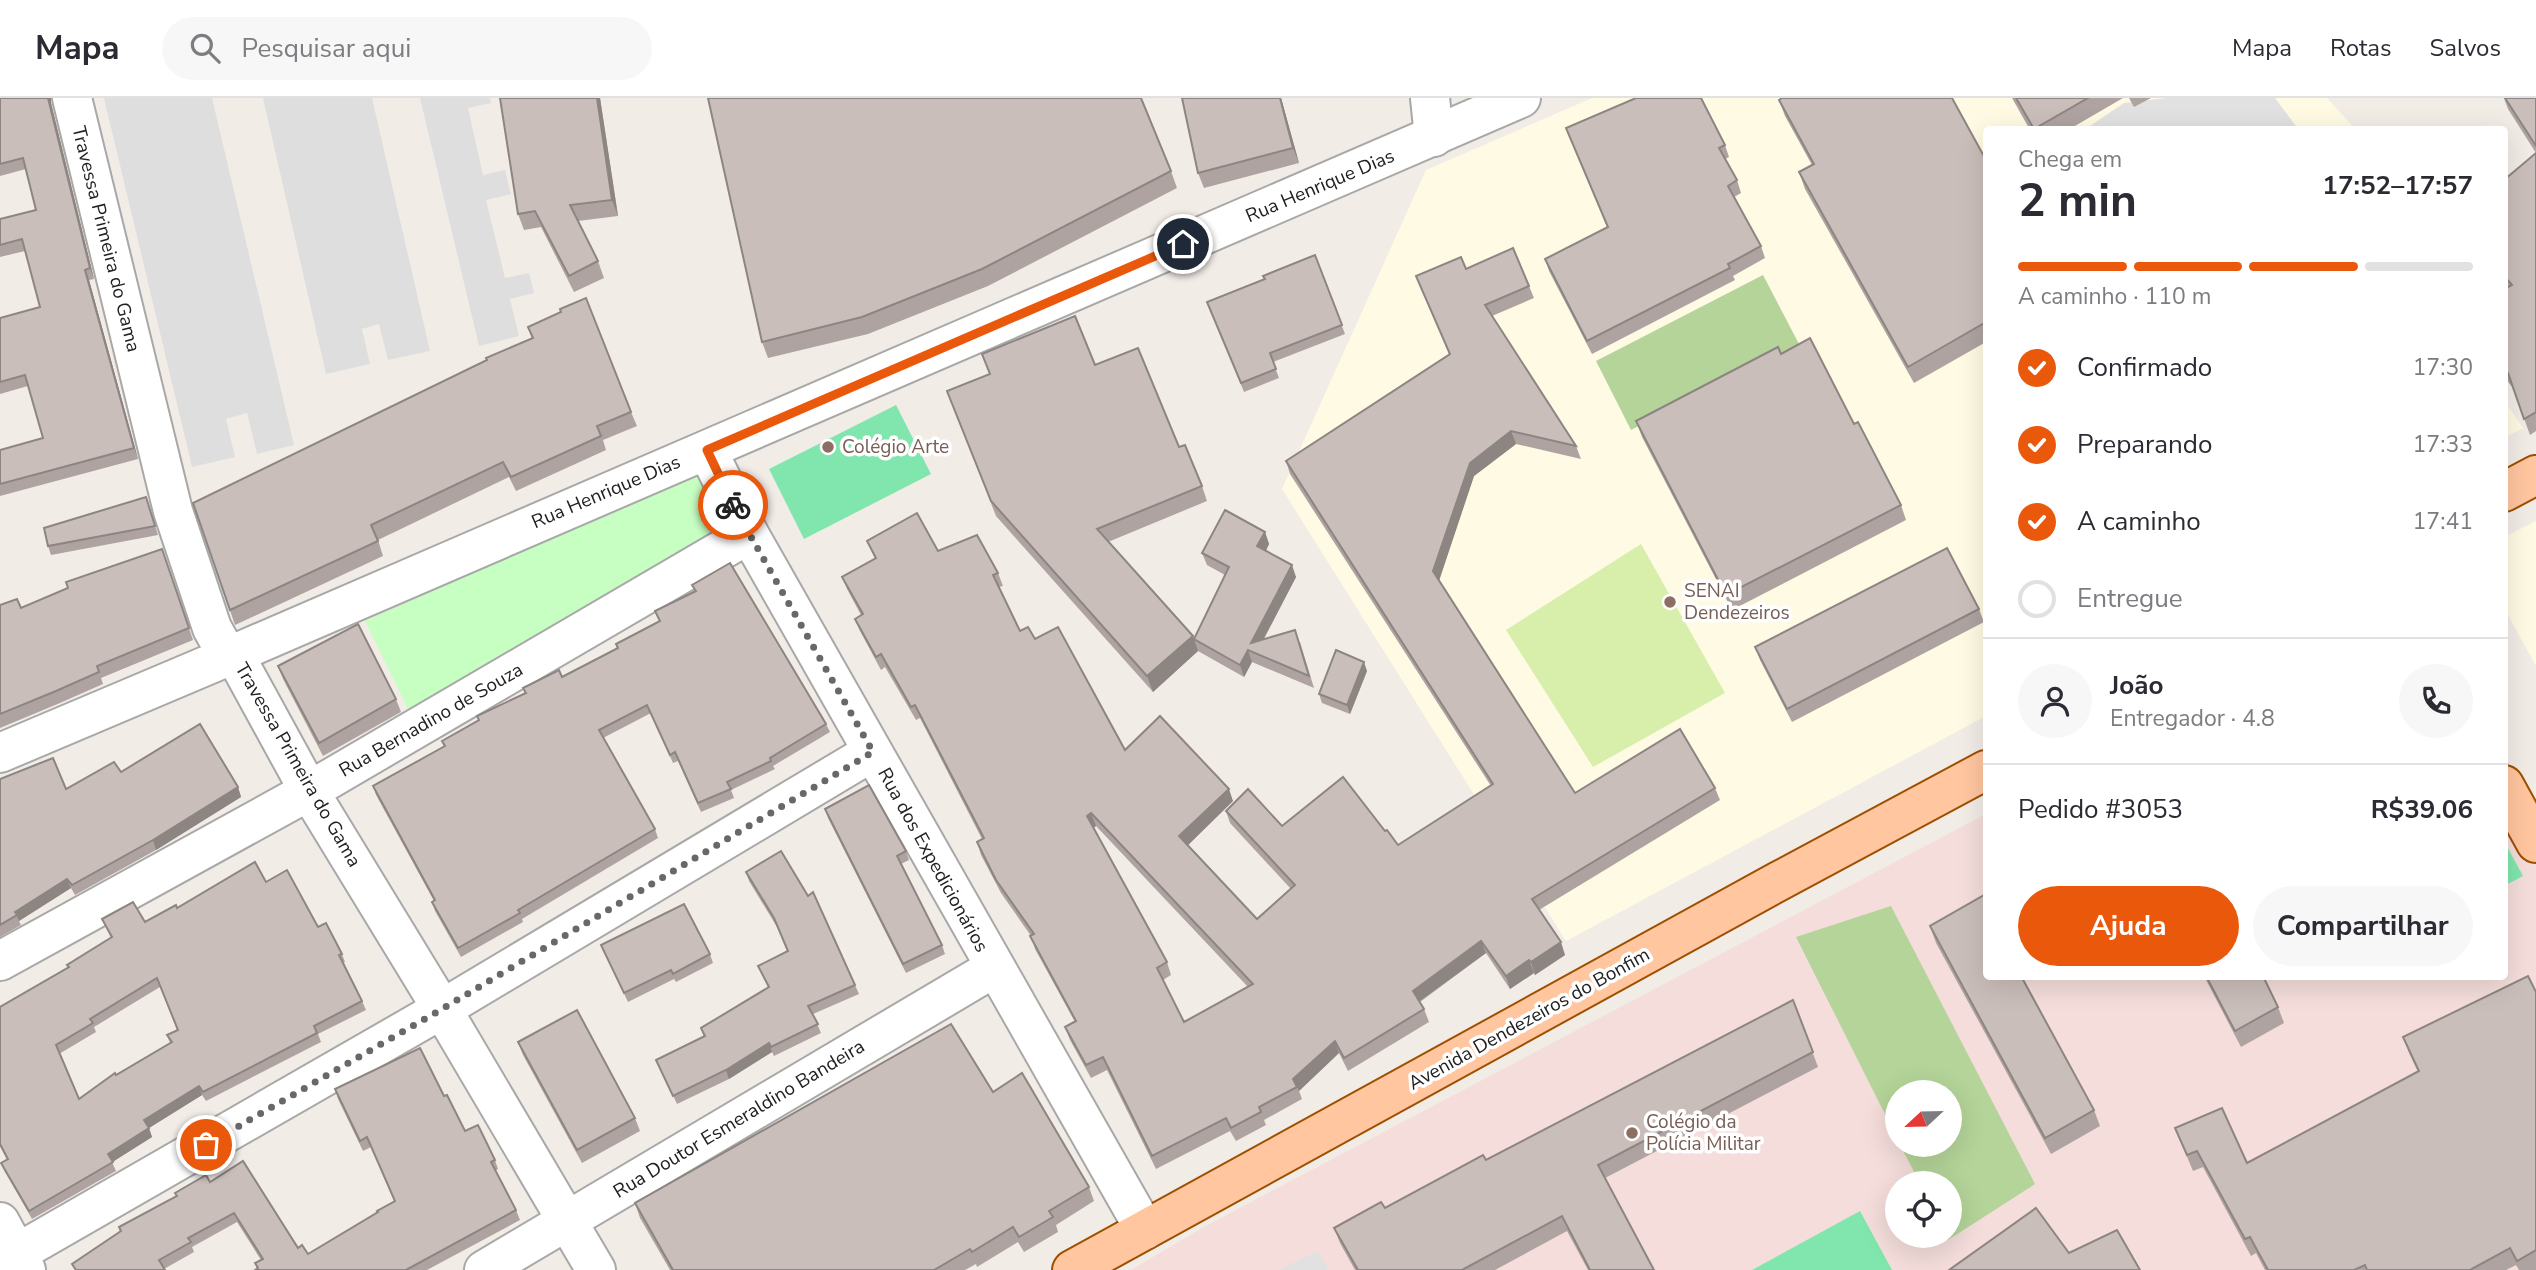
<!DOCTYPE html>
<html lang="pt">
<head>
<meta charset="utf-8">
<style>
	:root { --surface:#fff; --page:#f7f7f7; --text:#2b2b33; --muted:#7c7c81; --line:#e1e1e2; --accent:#ea580c }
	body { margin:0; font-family:"Nunito Sans",sans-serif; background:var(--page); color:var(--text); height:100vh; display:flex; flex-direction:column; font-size:26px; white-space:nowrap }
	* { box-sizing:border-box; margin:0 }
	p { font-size:23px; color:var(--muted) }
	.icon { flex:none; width:38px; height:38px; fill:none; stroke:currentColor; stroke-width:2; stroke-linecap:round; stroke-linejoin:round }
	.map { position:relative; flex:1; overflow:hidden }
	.details { position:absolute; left:1983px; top:28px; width:525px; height:854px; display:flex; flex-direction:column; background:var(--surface); border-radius:7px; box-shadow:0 7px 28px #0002 }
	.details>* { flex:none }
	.needle { width:46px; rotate:248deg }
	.controls { position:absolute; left:1885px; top:982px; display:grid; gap:14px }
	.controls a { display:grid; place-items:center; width:77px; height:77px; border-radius:50%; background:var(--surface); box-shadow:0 7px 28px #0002; font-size:35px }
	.pin { position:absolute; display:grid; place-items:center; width:60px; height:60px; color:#fff; margin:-30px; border:4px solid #fff; border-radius:50%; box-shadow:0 2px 7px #0007 }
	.courier { position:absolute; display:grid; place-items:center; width:70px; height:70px; margin:-35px; border:5px solid #ea580c; border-radius:50%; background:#fff; color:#222; box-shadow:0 2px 9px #0007 }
	.head em { font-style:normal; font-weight:700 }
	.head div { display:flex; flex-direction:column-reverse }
	.head { display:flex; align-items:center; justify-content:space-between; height:119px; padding:0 35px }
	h1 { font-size:46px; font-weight:700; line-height:52px }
	.bar { display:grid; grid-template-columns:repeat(4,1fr); gap:10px 7px; align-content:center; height:84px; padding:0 35px }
	.bar i { height:9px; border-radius:5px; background:var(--line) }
	.bar .active { background:var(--accent) }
	.bar p { grid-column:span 4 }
	.line { display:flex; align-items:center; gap:18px; padding:0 35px; border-top:2px solid var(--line) }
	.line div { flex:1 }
	.round { display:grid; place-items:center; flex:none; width:74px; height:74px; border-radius:37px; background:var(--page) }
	ol { padding:0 35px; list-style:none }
	li { display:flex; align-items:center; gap:21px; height:77px }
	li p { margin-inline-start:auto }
	li .icon { padding:7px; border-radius:50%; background:var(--accent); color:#fff; stroke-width:4 }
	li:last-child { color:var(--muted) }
	li i { width:38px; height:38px; border:4px solid var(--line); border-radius:50% }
	.button { display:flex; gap:14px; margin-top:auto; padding:14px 35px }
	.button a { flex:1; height:80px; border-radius:42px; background:var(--accent); color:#fff; font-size:28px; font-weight:700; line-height:80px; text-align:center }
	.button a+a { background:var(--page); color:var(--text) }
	header { display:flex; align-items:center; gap:42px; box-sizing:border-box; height:98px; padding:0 35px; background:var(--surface); border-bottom:2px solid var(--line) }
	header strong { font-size:33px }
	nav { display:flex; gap:38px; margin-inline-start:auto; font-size:24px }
	.search { width:490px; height:63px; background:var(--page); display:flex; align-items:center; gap:18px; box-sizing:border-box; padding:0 24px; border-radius:38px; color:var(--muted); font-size:26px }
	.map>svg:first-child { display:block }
	.residential { fill:#dfdede }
	.education { fill:#fffae3 }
	.military { fill:#f4ddda; fill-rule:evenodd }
	.grass { fill:#d7efaa }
	.forest { fill:#b4d499 }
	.park { fill:#c7fec2 }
	.pitch { fill:#80e6ae }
	.parking { fill:#e1e1e1 }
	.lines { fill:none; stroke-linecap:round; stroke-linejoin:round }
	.minor-casing { stroke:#a8a8a8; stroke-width:42 }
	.major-casing { stroke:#9e4f00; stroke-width:42 }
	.minor { stroke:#fff; stroke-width:38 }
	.major { stroke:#ffc69f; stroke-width:38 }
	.wall { fill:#aea3a0; fill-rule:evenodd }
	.shaded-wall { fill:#8d8582 }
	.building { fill:#cabeba; stroke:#8d8582; stroke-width:2; fill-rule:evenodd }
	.done { stroke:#6a6866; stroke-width:7; stroke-dasharray:0 12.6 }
	.route { stroke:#ea580c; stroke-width:9 }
	.education-dot { fill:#8d6e63; stroke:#fff; stroke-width:2.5 }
	.labels { text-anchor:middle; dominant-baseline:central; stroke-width:7; stroke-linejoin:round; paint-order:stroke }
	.street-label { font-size:19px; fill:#212121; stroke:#fff }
	.education-label { font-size:19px; fill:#785e54; stroke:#fff; text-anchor:start }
</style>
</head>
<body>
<header>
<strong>Mapa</strong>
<div class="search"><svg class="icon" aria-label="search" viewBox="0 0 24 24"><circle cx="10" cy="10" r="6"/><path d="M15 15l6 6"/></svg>Pesquisar aqui</div>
<nav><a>Mapa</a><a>Rotas</a><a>Salvos</a></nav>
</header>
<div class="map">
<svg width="2536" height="1172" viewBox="0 0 2536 1172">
	<rect width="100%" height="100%" fill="#f2ece7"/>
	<g class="residential">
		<path d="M104,0H212L294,347L257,356L247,315L226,321L235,359L192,369Z"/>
		<path d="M263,0H372L430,253L388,262L379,226L362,231L370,266L326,276Z"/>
		<path d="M420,0H490L491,5L468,10L483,77L505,72L511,96L486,102L505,180L529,175L534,195L510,201L519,238L479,248Z"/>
	</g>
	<g class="education">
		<path d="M1592,0H2327L2355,31L1986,32V618L1566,843L1282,391L1426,72Z"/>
		<path d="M2504,302L2523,330L2504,340Z"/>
		<path d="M2536,423V568L2504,510V439Z"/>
	</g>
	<path class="military" d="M2504,687L2536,756V1172H1131L1202,1130L1986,716V878H2504ZM1897,994H1950V1046H1897ZM1897,1085H1950V1138H1897Z"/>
	<path class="grass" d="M1641,446L1725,595L1593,669L1506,532Z"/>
	<g class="forest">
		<path d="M1763,177L1799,246L1631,332L1596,263Z"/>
		<path d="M1891,808L2035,1086L1948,1142L1946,1138H1950V1085H1920L1900,1047L1950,1046V994H1897V1040L1796,839Z"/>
	</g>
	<path class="park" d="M700,373L734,433L410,615L365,523Z"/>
	<g class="pitch">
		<path d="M896,307L931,376L804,441L769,371Z"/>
		<path d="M2504,743L2523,778L2504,788Z"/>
		<path d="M1860,1113L1892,1172H1752Z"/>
	</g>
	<g class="parking">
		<path d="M2167,0H2275L2298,31L2084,32L2124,5Z"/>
		<path d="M1318,1153L1328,1172H1279Z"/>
	</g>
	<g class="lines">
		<defs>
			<g id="minor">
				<path d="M72,0L173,413L212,530L222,548L234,556L309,693L442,911L596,1172"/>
				<path d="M1430,0L1434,39"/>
				<path d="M707,352L749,436L1145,1132"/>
				<path d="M0,655L234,556L1521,0"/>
				<path d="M0,863L309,693L749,436"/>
				<path d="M0,1124L26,1172"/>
				<path d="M0,1165L442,911L872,654"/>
				<path d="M484,1172L994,870"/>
			</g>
			<g id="major">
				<path d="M2504,394L2536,377"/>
				<path d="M2504,687L2536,745"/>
				<path d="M1072,1172L1779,783L1986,672"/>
			</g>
		</defs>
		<use href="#minor" class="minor-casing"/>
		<use href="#major" class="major-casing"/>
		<use href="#minor" class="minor"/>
		<use href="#major" class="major"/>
	</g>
	<g class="wall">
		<path d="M0,0H51V5L94,181L89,182L138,361L0,398V352L43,340L28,288L0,296V220L40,209L25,153L0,159V121L36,112L26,71L0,78Z"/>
		<path d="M500,0H600L618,118L578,123L598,163L604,180L574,194L541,129L524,132L518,116Z"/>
		<path d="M1281,0L1299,65L1204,90L1198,75Z"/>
		<path d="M2012,0H2123L2068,32H2030Z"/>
		<path d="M2129,0H2151L2134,9Z"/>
		<path d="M2504,0H2536V55L2508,11Z"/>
		<path d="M1779,2L1986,62V244L1914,285L1805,91L1799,74L1812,67L1785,18Z"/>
		<path d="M1566,30L1725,47L1729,59L1725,61L1737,82L1741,95L1734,99L1761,148L1765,160L1733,178L1735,182L1592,256L1549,173L1545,161L1607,129Z"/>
		<path d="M2536,55V333L2530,337L2513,290L2504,279V191L2506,190L2504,187V82Z"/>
		<path d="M1171,73L1177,90L988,188L868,236L768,260L762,244Z"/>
		<path d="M1315,157L1345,236L1273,264L1279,280L1244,294L1211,213L1265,181Z"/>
		<path d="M1466,171L1529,188L1534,200L1492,218L1576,348L1581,361L1516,346L1474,378L1439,482L1575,695L1715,690L1720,702L1539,812L1565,857L1535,877L1534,875L1510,891L1486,855L1420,904L1424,911L1429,924L1348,973L1339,955L1299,993L1302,1001L1264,1022L1266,1027L1236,1043L1230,1033L1156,1071L1107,972L1091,980L1070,942L1065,929L1075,924L1035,851L1031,838L1001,795L981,757L977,744L982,741L920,620L916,622L885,569L881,572L860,533L855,521L861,517L847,491L842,479L875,461L867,443L938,453L998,475L1003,488L999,489L1020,533L1035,541L1125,652L1233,703L1188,747L1257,821L1291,791L1230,725L1226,713L1282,728L1385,733L1398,747L1491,688L1290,376L1286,363L1449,256L1416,178ZM1096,728L1248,889L1184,924L1163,882L1171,877L1167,864L1093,730Z"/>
		<path d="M528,229L631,314L637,328L603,342L606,352L516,393L509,379L378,442L383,458L235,527L193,405L532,240Z"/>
		<path d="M982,256L1095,267L1179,349L1202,388L1207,403L1108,444L1193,538L1194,541L1225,477L1207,467L1202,455L1265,434L1269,446L1266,453L1296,479L1264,541L1300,544L1314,590L1252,564L1244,579L1198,553L1153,594L996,418L947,293L990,276Z"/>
		<path d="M1781,256L1854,326L1901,407L1906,422L1732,512L1642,339L1636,323Z"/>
		<path d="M149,408L158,437L51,457L48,448Z"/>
		<path d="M162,451L193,542L101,580L103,586L60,605L0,630V507L21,510Z"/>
		<path d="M692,487L826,626L830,634L773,668L775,671L731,692L734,700L701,714L678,663L673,665L651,615L603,640L655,731L658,740L522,821L523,824L461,859L435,813L432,804L434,803L376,697L373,688L444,648L442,643L525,595L523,590L562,579L617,550L616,546L659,523L655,513L695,493Z"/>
		<path d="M1979,511L1984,524L1792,624L1760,562L1755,549Z"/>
		<path d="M278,568L396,601L401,614L323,658L283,581Z"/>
		<path d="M1367,573L1350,616L1322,605L1319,596Z"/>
		<path d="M121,674L238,689L241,699L156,752L75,797L71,790L19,823L21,827L0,839V681L66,691Z"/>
		<path d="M825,711L906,753L909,762L901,766L942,847L945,856L906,875L828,720Z"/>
		<path d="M746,774L855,887L859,896L813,916L821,935L774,958L772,954L729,981L677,1006L656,962L704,939L701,930L768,889L758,868L787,853L777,829L749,783Z"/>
		<path d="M266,784L318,829L342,856L345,864L343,865L362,903L366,912L318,936L321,944L206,1003L202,997L149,1030L152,1039L112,1064L116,1073L32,1121L5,1074L1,1065L7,1062L0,1048V909L68,870L111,840L102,821L145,824L177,810ZM160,889L177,932L167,937L170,945L79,1001L59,956L96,934L94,929Z"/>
		<path d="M1930,828L1986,878L2094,1012L2100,1028L2051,1056L1936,845Z"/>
		<path d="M601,847L710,856L713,865L676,884L674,881L628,904Z"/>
		<path d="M2204,878H2263L2278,909L2284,925L2241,949Z"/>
		<path d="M2536,894V1172H2519L2516,1167L2506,1172H2265L2256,1155L2251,1158L2203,1069L2193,1073L2175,1030L2247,1065L2418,974L2409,955L2403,939Z"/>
		<path d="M1793,902L1818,969L1605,1080L1654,1172H1588L1567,1133L1495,1172H1355L1340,1145L1334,1130L1385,1110L1486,1062Z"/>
		<path d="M518,944L635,1020L640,1033L582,1065L523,957Z"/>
		<path d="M335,991L444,998L465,1033L495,1062L498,1071L495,1073L516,1112L520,1122L427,1172H255L257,1171L255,1165L261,1162L237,1124L192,1149L194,1154L164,1171L165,1172H75L72,1166L121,1134L119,1129L210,1084L308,1156L378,1114L394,1103L371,1049L363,1053L338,1001Z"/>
		<path d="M993,994L1089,1089L1094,1103L1056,1127L1058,1134L1024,1154L1018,1144L977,1169L976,1166L965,1172H670L640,1120L635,1105Z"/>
	</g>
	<g class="shaded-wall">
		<path d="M48,0H51V5L94,181L90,170Z"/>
		<path d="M597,0H600L618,118L612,102Z"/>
		<path d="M1280,0H1281L1299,65L1293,50Z"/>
		<path d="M85,172L89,182L138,361L134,350Z"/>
		<path d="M1511,333L1516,346L1474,378L1438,486L1433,473L1470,365Z"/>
		<path d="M1265,434L1269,446L1262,460L1257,448Z"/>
		<path d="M1292,467L1296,479L1256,555L1251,545Z"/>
		<path d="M1193,538L1198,553L1153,594L1147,578Z"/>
		<path d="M1248,552L1252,564L1244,579L1240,567Z"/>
		<path d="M1364,564L1367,573L1350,616L1347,607Z"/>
		<path d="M238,689L241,699L156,752L153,742Z"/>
		<path d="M1229,691L1233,703L1184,751L1179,738Z"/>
		<path d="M1091,715L1096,728L1092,731L1087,718Z"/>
		<path d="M67,781L71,790L19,823L15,814Z"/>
		<path d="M1481,843L1486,855L1417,905L1413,893Z"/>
		<path d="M1561,844L1565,857L1535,877L1531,864Z"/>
		<path d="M1529,862L1534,875L1510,891L1506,878Z"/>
		<path d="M1335,943L1339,955L1299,993L1293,981Z"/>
		<path d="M769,945L772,954L729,981L726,972Z"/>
		<path d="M199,988L202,997L149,1030L152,1039L111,1065L108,1056L144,1022Z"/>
	</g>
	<g class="building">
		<path d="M0,0H48L90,170L85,172L134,350L0,386V352L43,340L25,277L0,284V220L40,209L22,141L0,147V121L36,112L23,60L0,66Z"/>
		<path d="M500,0H597L612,102L570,107L598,163L569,178L535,113L518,116Z"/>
		<path d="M708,0H1141L1171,73L982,171L862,219L762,244Z"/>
		<path d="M1182,0H1280L1293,50L1198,75Z"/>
		<path d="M1636,0H1701L1725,47L1719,50L1737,82L1728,88L1761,148L1728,166L1730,170L1587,243L1545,161L1608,129L1566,30Z"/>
		<path d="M1782,0H1952L1986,62V224L1908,269L1799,74L1814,66L1779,2Z"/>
		<path d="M2016,0H2088L2034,31Z"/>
		<path d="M2505,0H2536V48Z"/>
		<path d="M2536,55V314L2524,321L2508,275L2504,270V191L2512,187L2504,178V82Z"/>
		<path d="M1513,150L1529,188L1485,207L1576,348L1511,333L1470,365L1433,473L1575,695L1680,631L1715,690L1532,801L1561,844L1531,864L1529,862L1506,878L1481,843L1413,893L1424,911L1344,960L1335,943L1293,981L1297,989L1259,1009L1261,1014L1231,1030L1226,1020L1152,1058L1103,959L1086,967L1065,929L1076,923L1030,838L1034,836L996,782L977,744L984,740L915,607L911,609L881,556L876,559L855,521L863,516L842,479L876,460L867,443L917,415L938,453L977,437L998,475L993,477L1020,533L1028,529L1035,541L1058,529L1125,652L1160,618L1229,691L1179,738L1257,821L1295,787L1226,713L1248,691L1282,728L1343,679L1385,733L1387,732L1398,747L1493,686L1286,363L1450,256L1416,178L1461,159L1466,171ZM1091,715L1253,886L1184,924L1157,870L1167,864L1087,718Z"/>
		<path d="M1315,157L1342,227L1270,255L1276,271L1241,285L1207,204L1265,181L1263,178Z"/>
		<path d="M586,200L631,314L597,328L601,338L511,379L503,364L371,427L378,443L230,512L193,405L487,262L486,260L533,240L528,229L561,214L560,211Z"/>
		<path d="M1075,218L1095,267L1138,250L1179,349L1185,347L1202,388L1097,431L1193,538L1147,578L991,403L947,293L990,276L982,256Z"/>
		<path d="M1810,240L1854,326L1858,324L1901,407L1726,497L1636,323L1778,249L1781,256Z"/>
		<path d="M146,399L155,428L48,448L44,430Z"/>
		<path d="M1225,412L1265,434L1257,448L1292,467L1251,545L1295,532L1309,578L1248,552L1240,567L1194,541L1229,469L1202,455Z"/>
		<path d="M1947,450L1979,511L1787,611L1755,549Z"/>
		<path d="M162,451L189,530L97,568L99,574L56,593L0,616V507L17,501L21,510L68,490L66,484Z"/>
		<path d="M730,465L826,626L770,660L771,663L727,684L731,691L698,705L675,654L670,657L647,607L599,632L655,731L518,812L520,815L458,850L432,804L435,802L373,688L445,648L442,643L479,622L477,618L526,595L523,590L559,572L562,579L618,550L616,546L660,523L655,513L696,493L692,487Z"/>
		<path d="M358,526L396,601L319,645L278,568Z"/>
		<path d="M1336,552L1364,564L1347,607L1319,596Z"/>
		<path d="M200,626L238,689L153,742L72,787L67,781L15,814L17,817L0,827V681L53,660L66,691L114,664L121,674Z"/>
		<path d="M869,687L906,753L897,758L942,847L903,866L825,711Z"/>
		<path d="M781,753L808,798L813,794L855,887L808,908L818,926L771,949L769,945L726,972L673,998L656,962L705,938L701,930L769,889L758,868L788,853L774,820L746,774Z"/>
		<path d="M255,764L266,784L287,772L318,829L326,825L342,856L339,857L362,903L314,928L317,935L203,994L199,988L144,1022L149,1030L108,1056L113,1064L29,1113L1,1065L8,1061L0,1046V909L69,869L67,867L112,839L102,821L133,804L145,824L176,807L177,810ZM157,880L178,932L167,937L172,944L116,977L115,975L79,1001L56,947L93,925L90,921Z"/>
		<path d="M1986,796V878H2021L2094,1012L2045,1040L1930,828Z"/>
		<path d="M684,806L710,856L673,876L671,872L624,895L601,847Z"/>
		<path d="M2206,878H2263L2278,909L2235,933Z"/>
		<path d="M2528,878L2536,894V1152L2517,1163L2510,1150L2470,1172H2367L2365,1167L2354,1172H2268L2250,1139L2245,1141L2197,1053L2187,1057L2175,1030L2222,1010L2247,1065L2419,973L2403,939Z"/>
		<path d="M1793,902L1813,954L1598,1067L1654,1172H1590L1562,1118L1462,1172H1358L1334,1130L1381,1104L1385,1110L1483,1057L1486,1062Z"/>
		<path d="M577,912L635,1020L577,1052L518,944Z"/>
		<path d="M951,926L993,994L1022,975L1089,1089L1049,1113L1053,1119L1019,1139L1013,1129L972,1154L970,1151L934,1172H673L635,1105Z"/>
		<path d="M420,950L444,998L447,997L465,1033L478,1027L495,1062L491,1064L516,1112L406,1172H255L258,1170L255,1165L263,1161L234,1115L188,1140L191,1144L159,1162L165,1172H76L72,1166L121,1133L119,1129L177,1098L175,1095L206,1077L210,1084L243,1063L298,1150L302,1147L308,1156L378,1114L377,1113L395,1103L367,1039L360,1043L335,991Z"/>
		<path d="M2036,1110L2069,1155L2117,1132L2140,1172H1949Z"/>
	</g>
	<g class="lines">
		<path class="done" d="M206,1047L442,911L873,654L733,407"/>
		<path class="route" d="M733,407L707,352L1183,146"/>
	</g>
	<g class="education-dot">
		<circle cx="828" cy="349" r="7"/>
		<circle cx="1670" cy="504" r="7"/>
		<circle cx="1632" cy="1035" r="7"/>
	</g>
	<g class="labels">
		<g class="street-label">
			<text transform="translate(1320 88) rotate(-23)">Rua Henrique Dias</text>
			<text transform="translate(106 141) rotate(76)">Travessa Primeira do Gama</text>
			<text transform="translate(606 394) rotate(-23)">Rua Henrique Dias</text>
			<text transform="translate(431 622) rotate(-30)">Rua Bernadino de Souza</text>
			<text transform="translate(298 667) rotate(60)">Travessa Primeira do Gama</text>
			<text transform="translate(933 762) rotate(61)">Rua dos Expedicionários</text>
			<text transform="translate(1529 921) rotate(-29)">Avenida Dendezeiros do Bonfim</text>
			<text transform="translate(739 1021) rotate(-31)">Rua Doutor Esmeraldino Bandeira</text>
		</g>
		<g class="education-label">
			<text x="842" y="349">Colégio Arte</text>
			<text x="1684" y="493">SENAI<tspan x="1684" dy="22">Dendezeiros</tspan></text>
			<text x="1646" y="1024">Colégio da<tspan x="1646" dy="22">Polícia Militar</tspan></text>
		</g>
	</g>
</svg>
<div class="controls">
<a><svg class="needle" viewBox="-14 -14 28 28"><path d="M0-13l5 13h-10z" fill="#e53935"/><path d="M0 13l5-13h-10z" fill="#7c7c81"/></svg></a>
<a><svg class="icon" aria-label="locate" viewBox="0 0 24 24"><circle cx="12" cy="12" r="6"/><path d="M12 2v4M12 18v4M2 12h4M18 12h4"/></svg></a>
</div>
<div class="pin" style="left:206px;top:1047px;background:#ea580c"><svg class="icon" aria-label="bag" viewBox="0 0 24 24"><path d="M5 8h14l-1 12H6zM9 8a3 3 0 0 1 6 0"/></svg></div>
<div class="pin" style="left:1183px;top:146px;background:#1f2937"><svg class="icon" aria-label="home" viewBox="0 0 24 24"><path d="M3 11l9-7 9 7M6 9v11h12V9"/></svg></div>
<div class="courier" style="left:733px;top:407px"><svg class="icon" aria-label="bike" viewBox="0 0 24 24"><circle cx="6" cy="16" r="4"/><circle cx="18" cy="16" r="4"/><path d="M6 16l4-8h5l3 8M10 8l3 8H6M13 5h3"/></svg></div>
<section class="details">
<div class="head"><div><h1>2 min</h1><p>Chega em</p></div><em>17:52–17:57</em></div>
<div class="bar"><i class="active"></i><i class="active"></i><i class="active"></i><i></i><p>A caminho · 110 m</p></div>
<ol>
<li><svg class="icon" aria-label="check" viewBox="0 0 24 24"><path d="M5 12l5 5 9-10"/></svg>Confirmado<p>17:30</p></li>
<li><svg class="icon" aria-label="check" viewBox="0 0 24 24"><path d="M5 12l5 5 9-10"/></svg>Preparando<p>17:33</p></li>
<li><svg class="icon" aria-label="check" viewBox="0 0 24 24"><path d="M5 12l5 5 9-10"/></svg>A caminho<p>17:41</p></li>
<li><i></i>Entregue</li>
</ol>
<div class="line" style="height:126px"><a class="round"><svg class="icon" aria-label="person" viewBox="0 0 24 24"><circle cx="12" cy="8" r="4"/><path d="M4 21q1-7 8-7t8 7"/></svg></a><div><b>João</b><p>Entregador · 4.8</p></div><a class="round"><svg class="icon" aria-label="phone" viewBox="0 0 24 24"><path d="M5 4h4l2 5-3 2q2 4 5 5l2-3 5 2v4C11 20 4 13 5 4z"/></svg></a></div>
<div class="line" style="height:91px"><div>Pedido #3053</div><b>R$39.06</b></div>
<div class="button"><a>Ajuda</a><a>Compartilhar</a></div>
</section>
</div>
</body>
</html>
